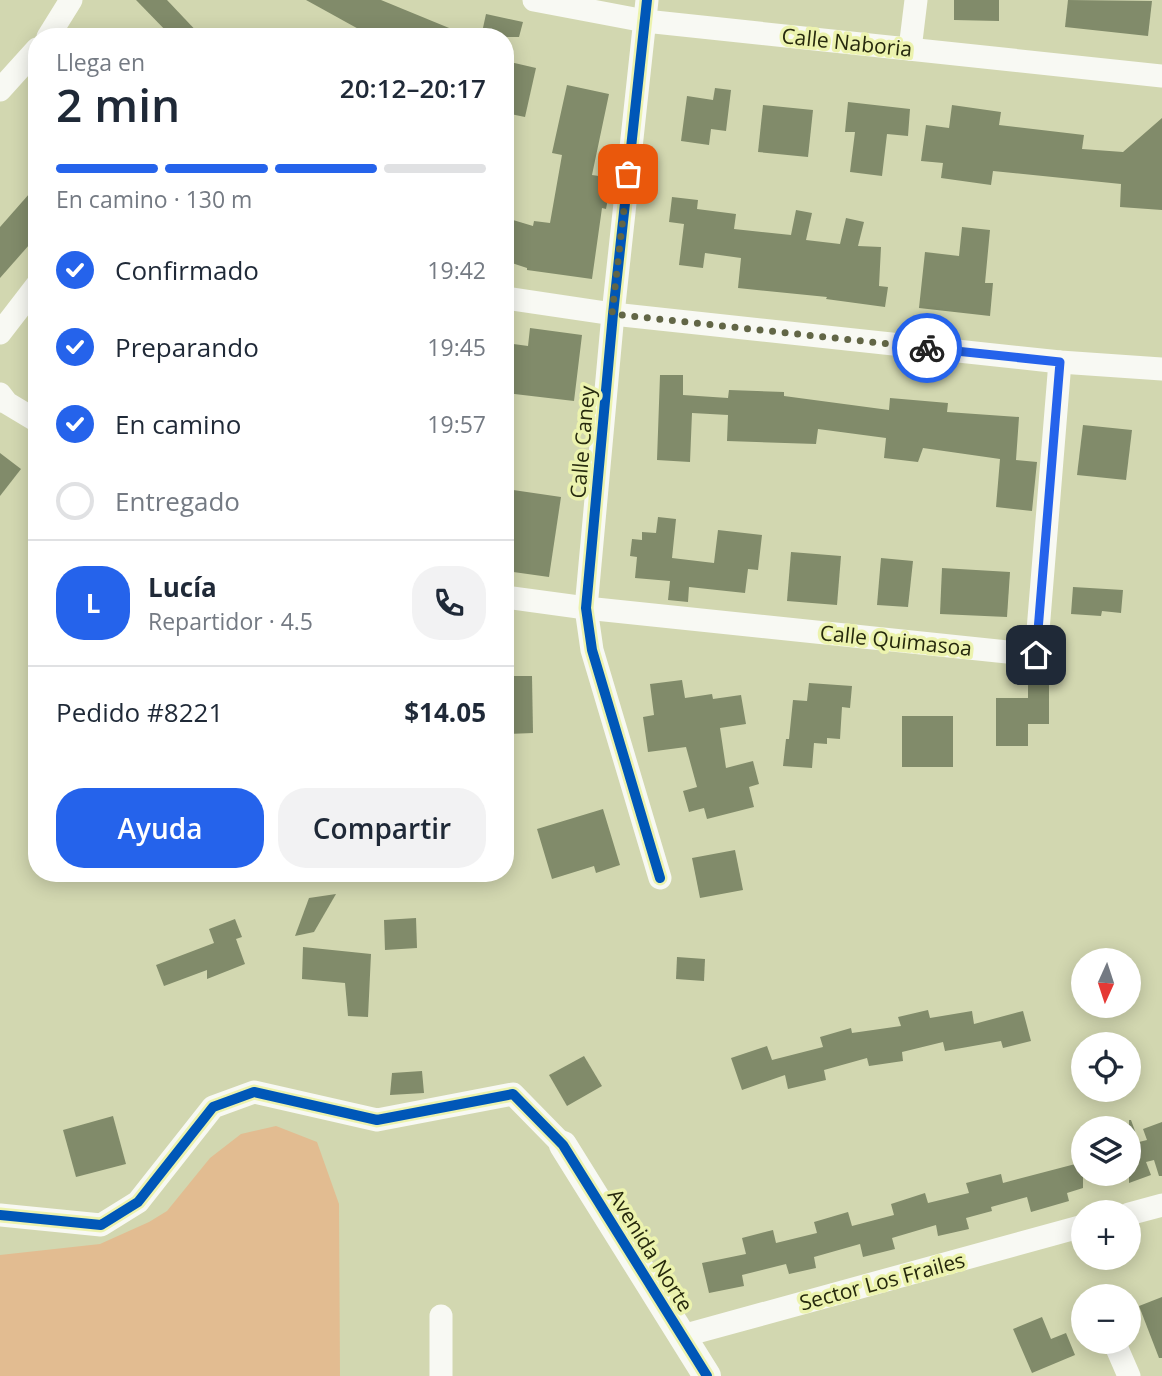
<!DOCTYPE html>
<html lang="es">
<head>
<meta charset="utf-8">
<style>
	:root { --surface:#fff; --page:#f2f2f3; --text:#1f2937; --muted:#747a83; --line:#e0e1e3; --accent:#2563eb }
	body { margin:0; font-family:"Open Sans",sans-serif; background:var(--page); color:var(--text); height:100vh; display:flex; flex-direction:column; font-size:26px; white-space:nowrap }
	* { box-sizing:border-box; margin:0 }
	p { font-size:23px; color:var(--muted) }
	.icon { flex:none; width:38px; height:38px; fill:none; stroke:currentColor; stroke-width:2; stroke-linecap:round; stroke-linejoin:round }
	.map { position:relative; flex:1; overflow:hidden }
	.sheet { position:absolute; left:28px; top:28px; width:486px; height:854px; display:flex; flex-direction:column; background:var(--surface); border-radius:28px; box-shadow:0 4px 18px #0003 }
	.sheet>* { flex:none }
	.needle { width:46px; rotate:183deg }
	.fabs { position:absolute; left:1071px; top:948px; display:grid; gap:14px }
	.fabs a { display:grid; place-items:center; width:70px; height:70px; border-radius:50%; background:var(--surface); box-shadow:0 4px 18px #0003; font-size:35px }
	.pin { position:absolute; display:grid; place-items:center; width:60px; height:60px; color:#fff; margin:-30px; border-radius:14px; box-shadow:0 4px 10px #0006 }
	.courier { position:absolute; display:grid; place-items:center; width:70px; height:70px; margin:-35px; border:5px solid #2563eb; border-radius:50%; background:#fff; color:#222; box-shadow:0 2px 9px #0007 }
	.head em { font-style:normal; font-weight:600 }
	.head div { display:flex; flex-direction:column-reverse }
	.head { display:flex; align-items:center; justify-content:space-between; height:119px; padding:0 28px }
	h1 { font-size:46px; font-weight:600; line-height:52px }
	.bar { display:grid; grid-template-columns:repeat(4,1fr); gap:10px 7px; align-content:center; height:84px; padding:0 28px }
	.bar i { height:9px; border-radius:5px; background:var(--line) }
	.bar .selected { background:var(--accent) }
	.bar p { grid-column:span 4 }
	.line { display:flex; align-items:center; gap:18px; padding:0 28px; border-top:2px solid var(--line) }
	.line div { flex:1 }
	.round { display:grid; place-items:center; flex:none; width:74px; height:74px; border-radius:28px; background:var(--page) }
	ol { padding:0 28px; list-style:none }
	li { display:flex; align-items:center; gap:21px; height:77px }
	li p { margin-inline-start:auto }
	li .icon { padding:7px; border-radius:50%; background:var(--accent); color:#fff; stroke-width:4 }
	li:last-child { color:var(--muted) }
	li i { width:38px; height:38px; border:4px solid var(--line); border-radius:50% }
	.cta { display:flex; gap:14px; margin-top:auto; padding:14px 28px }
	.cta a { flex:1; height:80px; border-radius:28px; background:var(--accent); color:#fff; font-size:28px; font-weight:600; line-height:80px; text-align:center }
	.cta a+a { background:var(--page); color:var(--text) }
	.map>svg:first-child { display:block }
	.green { fill:#e2bc91 }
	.building { fill:#818b6a }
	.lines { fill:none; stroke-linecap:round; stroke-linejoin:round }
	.minor { stroke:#f8f9f3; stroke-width:23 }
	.tertiary { stroke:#f8f9f3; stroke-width:28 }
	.cycleway-casing { stroke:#ecf3ae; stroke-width:15 }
	.cycleway { stroke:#0057b8; stroke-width:10 }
	.done { stroke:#626646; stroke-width:7; stroke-dasharray:0 12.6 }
	.route { stroke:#2563eb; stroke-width:9 }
	.labels { text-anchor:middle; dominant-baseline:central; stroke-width:7; stroke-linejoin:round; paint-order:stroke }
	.street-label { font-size:21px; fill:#26290d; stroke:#ecf3ae }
</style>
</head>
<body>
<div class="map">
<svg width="1162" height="1376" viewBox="0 0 1162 1376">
	<rect width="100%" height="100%" fill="#d2d7b0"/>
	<path class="green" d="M276,1126L317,1142L339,1204L340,1376H0V1255L100,1244L149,1222L167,1211L210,1158L241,1134Z"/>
	<g class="building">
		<path d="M136,0H167L202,37H172Z"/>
		<path d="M306,0H381L471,37H373Z"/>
		<path d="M954,0H999V21L954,20Z"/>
		<path d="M1068,0L1152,1L1148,36L1065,27Z"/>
		<path d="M486,14L523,22L519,37H481Z"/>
		<path d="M506,61L536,68L525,117L506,113Z"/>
		<path d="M567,85L609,94L592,175L612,178L606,209L602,208L592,279L527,270V268L506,261V218L533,226L534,221L550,223L562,155L552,153Z"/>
		<path d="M715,88L731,90L726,131L711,129L709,145L681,141L687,96L713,100Z"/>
		<path d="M848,102L910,109L908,136L887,134L882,176L850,172L855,132H845Z"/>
		<path d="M763,105L813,110L808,157L758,152Z"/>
		<path d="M952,105L1001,112L999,125L1084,135L1082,149L1123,152L1162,118V210L1120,207L1121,184L993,171L991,185L941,178L943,163L921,161L926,125L949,128Z"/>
		<path d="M37,185V236L0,278V227Z"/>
		<path d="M672,197L698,200L697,209L736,214L734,229L791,235L796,210L812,213L806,240L840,244L846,218L864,222L858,246L881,247L879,286L888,287L885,307L826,299L827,297L738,288L741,258L705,253L703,268L679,265L684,224L669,222Z"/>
		<path d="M962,227L990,230L985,283H993L990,316L919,308L925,252L959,256Z"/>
		<path d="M530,328L582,335L574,401L506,393V343L528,346Z"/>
		<path d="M660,375H683V395L728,398L729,390L784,392V396L889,410L890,398L948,403L947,412L1019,417L1016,460L1037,462L1032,511L996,507L1000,459L923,448L918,462L884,458L886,438L818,429L816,444L727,441L728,415L692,413L690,462L657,460Z"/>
		<path d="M1083,425L1132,430L1126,480L1077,475Z"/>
		<path d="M0,453L21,469L0,496Z"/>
		<path d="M506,489L561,497L549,577L506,571Z"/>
		<path d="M658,517L676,519L672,558L714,563L718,530L762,535L758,570L748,569L745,593L689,587L688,602L668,600L670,581L635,578L637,557L630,556L632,539L642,540V532L656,533Z"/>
		<path d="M791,552L841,556L837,605L787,601Z"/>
		<path d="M881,558L913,561L908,607L877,605Z"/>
		<path d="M942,568L1010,572L1007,617L940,614Z"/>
		<path d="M1073,587L1123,590L1121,613L1102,611L1101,616L1071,614Z"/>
		<path d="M1028,675H1049V724H1028V746H996V698H1028Z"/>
		<path d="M506,676H532L533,733L506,734Z"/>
		<path d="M682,680L685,698L712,694L713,699L741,695L746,724L720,728L726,768L753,761L759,784L749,787L754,807L707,819L704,808L689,812L683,791L697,787L686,747L648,752L643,717L654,715L650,684Z"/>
		<path d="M809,683L852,686L850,708L842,707L840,739L827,738V744L814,743L812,768L783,766L786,739H789L793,700L807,701Z"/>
		<rect x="902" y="716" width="51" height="51"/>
		<path d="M603,809L620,865L596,873L594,866L552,879L537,829Z"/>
		<path d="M735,850L743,890L700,898L692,858Z"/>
		<path d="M336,894L314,932L295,936L309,898Z"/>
		<path d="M416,918L417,948L385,950L384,920Z"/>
		<path d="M235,919L242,937L236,939L245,964L207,979V970L164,986L156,965L214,943L209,929Z"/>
		<path d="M303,947L371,954L368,1017L348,1016L345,983L302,979Z"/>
		<path d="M677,957L705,959L704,981L676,979Z"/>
		<path d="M928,1010L930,1018L972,1011L974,1024L1023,1011L1031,1041L1003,1048L1001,1041L945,1051L943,1042L902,1052L903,1061L869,1066L867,1058L824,1070L826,1080L788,1089L785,1075L742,1090L731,1058L767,1046L772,1060L823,1047L820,1037L851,1028L852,1033L901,1026L898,1017Z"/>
		<path d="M584,1056L602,1086L567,1106L549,1075Z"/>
		<path d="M422,1071L424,1093L390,1095L392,1073Z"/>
		<path d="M113,1116L126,1164L76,1177L63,1130Z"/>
		<path d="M1129,1120H1131L1139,1142L1147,1140L1143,1129L1162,1122V1176H1159L1154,1160L1146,1162L1151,1175L1129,1183Z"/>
		<path d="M1083,1162V1188L1067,1193L1069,1201L1031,1212L1027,1197L991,1207L992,1211L966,1218L969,1229L938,1236L936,1225L892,1238L895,1249L863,1257L860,1244L814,1257L816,1268L789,1274L786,1264L742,1275L744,1286L709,1293L702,1263L746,1254L742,1238L773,1230L776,1243L817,1233L814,1222L848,1212L852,1226L894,1215L891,1204L925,1193L928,1203L969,1193L966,1183L1001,1174L1003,1183Z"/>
		<path d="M1162,1297V1358H1159L1139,1306Z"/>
		<path d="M1042,1317L1051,1339L1066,1333L1075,1355L1032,1373L1013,1329Z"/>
	</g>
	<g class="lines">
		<g class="minor">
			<path d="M534,0L645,21L1162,76"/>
			<path d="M647,0L613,314L586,608L592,650L660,878"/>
			<path d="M48,37L71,0"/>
			<path d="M910,49L916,0"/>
			<path d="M0,90L37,49"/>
			<path d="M506,298L613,314L1060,362L1162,369"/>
			<path d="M0,333L37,285"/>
			<path d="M0,394L7,403L37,421"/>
			<path d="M506,597L586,608L1036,655L1060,362"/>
			<path d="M1129,1214L1162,1205"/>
			<path d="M0,1215L101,1225L138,1202L213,1107L254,1092L377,1120L513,1094L563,1145"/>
			<path d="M682,1336L1083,1226"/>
			<path d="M1116,1346L1129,1376"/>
			<path d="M441,1376V1316"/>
		</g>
		<path class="tertiary" d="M563,1145L707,1376"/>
		<defs>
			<g id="cycleway">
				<path d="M647,0L613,314L586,608L592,650L660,878"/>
				<path d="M0,1215L101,1225L138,1202L213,1107L254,1092L377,1120L513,1094L563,1145L707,1376"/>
			</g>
		</defs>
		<use href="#cycleway" class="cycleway-casing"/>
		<use href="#cycleway" class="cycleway"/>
	</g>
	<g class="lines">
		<path class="done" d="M628,174L612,314L927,348"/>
		<path class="route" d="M927,348L1060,362L1036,655"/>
	</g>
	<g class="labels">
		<g class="street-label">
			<text transform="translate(847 42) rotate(6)">Calle Naboria</text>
			<text transform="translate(582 442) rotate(-85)">Calle Caney</text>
			<text transform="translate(896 640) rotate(6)">Calle Quimasoa</text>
			<text transform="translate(651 1250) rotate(58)">Avenida Norte</text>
			<text transform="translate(882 1281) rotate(-15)">Sector Los Frailes</text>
		</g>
	</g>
</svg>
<div class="fabs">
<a><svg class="needle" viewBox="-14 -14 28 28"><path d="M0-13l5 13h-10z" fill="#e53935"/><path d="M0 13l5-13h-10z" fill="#747a83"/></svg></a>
<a><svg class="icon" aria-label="locate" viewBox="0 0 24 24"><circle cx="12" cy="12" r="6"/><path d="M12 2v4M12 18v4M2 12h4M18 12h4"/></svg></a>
<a><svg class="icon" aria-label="layers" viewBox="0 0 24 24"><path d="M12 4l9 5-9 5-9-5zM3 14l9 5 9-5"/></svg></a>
<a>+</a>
<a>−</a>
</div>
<div class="pin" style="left:628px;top:174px;background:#ea580c"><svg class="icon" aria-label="bag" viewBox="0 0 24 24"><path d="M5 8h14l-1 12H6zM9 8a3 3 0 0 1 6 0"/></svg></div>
<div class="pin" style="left:1036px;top:655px;background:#1f2937"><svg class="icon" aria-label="home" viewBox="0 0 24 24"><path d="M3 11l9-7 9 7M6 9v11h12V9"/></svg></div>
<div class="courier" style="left:927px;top:348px"><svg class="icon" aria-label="bike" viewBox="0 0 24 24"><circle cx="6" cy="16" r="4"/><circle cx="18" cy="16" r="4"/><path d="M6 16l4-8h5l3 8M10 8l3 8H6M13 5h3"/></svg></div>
<section class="sheet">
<div class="head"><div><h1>2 min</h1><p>Llega en</p></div><em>20:12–20:17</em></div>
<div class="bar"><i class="selected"></i><i class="selected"></i><i class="selected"></i><i></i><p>En camino · 130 m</p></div>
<ol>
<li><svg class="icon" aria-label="check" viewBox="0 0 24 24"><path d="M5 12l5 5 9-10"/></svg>Confirmado<p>19:42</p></li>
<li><svg class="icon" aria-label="check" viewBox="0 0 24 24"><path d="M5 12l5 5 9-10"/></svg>Preparando<p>19:45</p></li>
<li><svg class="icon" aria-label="check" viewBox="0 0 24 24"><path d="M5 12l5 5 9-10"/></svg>En camino<p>19:57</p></li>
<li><i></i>Entregado</li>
</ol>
<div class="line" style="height:126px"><b class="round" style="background:var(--accent);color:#fff">L</b><div><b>Lucía</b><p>Repartidor · 4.5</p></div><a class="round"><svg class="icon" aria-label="phone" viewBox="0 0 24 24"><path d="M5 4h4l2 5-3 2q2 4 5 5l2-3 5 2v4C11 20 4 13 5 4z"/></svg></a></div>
<div class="line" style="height:91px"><div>Pedido #8221</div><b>$14.05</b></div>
<div class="cta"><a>Ayuda</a><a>Compartir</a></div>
</section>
</div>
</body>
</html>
